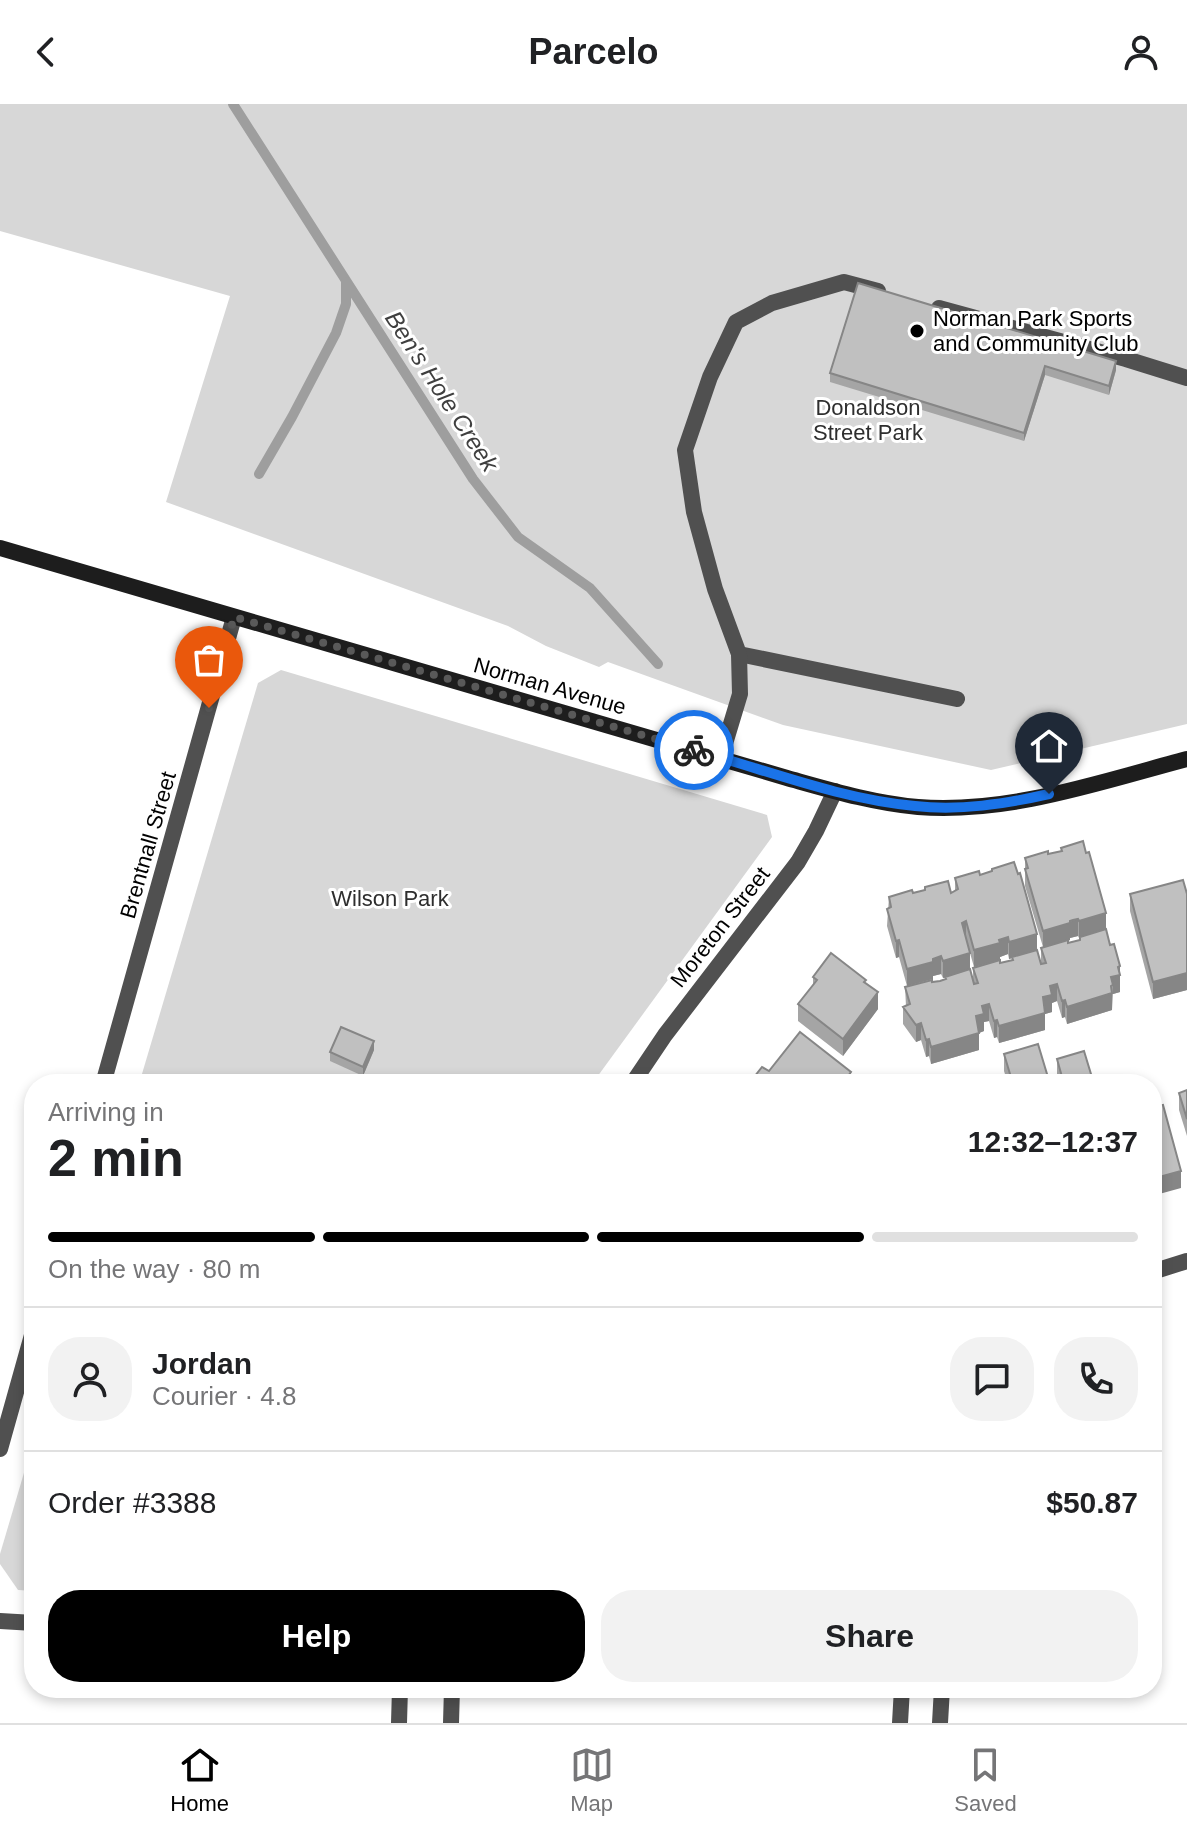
<!DOCTYPE html>
<html lang="en">
<head>
<meta charset="utf-8">
<style>
	:root { --surface:#fff; --page:#f2f2f2; --text:#202124; --muted:#757577; --line:#e0e0e0; --accent:#000 }
	body { margin:0; font-family:Arial,sans-serif; background:var(--page); color:var(--text); height:100vh; display:flex; flex-direction:column; font-size:30px; white-space:nowrap }
	* { box-sizing:border-box; margin:0 }
	p { font-size:26px; color:var(--muted) }
	.icon { flex:none; width:44px; height:44px; fill:none; stroke:currentColor; stroke-width:2; stroke-linecap:round; stroke-linejoin:round }
	.map { position:relative; flex:1; overflow:hidden }
	.sheet { position:absolute; left:24px; top:970px; width:1138px; height:624px; display:flex; flex-direction:column; background:var(--surface); border-radius:32px; box-shadow:0 4px 12px #0003 }
	.sheet>* { flex:none }
	.pin { position:absolute; display:grid; place-items:center; width:68px; height:68px; color:#fff; margin:-82px -34px; border-radius:50% 50% 50% 0; rotate:-45deg; box-shadow:0 0 8px #0007 }
	.pin .icon { rotate:45deg }
	.courier { position:absolute; display:grid; place-items:center; width:80px; height:80px; margin:-40px; border:6px solid #1a73e8; border-radius:50%; background:#fff; color:#222; box-shadow:0 2px 10px #0007 }
	.overview em { font-style:normal; font-weight:700 }
	.overview div { display:flex; flex-direction:column-reverse }
	.overview { display:flex; align-items:center; justify-content:space-between; height:136px; padding:0 24px }
	h1 { font-size:52px; font-weight:700; line-height:60px }
	.bar { display:grid; grid-template-columns:repeat(4,1fr); gap:12px 8px; align-content:center; height:96px; padding:0 24px }
	.bar i { height:10px; border-radius:6px; background:var(--line) }
	.bar .on { background:var(--accent) }
	.bar p { grid-column:span 4 }
	.line { display:flex; align-items:center; gap:20px; padding:0 24px; border-top:2px solid var(--line) }
	.line div { flex:1 }
	.round { display:grid; place-items:center; flex:none; width:84px; height:84px; border-radius:32px; background:var(--page) }
	.primary-button { display:flex; gap:16px; margin-top:auto; padding:16px 24px }
	.primary-button a { flex:1; height:92px; border-radius:32px; background:var(--accent); color:#fff; font-size:32px; font-weight:700; line-height:92px; text-align:center }
	.primary-button a+a { background:var(--page); color:var(--text) }
	header { display:flex; justify-content:space-between; align-items:center; height:104px; padding:0 24px; background:var(--surface); font-size:36px; font-weight:700 }
	.tabs { display:flex; justify-content:space-around; align-items:center; height:112px; border-top:2px solid var(--line); background:var(--surface); font-size:22px; color:var(--muted) }
	.tabs a { display:grid; justify-items:center; gap:4px }
	.tabs .on { color:var(--accent) }
	.map>svg:first-child { display:block }
	.green { fill:#d7d7d7 }
	.lines { fill:none; stroke-linecap:round; stroke-linejoin:round }
	.stream { stroke:#9e9e9e; stroke-width:10 }
	.lane { stroke:#505050; stroke-width:16 }
	.street { stroke:#505050; stroke-width:16 }
	.secondary { stroke:#1d1d1d; stroke-width:16 }
	.wall { fill:#a5a5a5; fill-rule:evenodd }
	.shaded-wall { fill:#868686 }
	.building { fill:#c0c0c0; stroke:#868686; stroke-width:2 }
	.done { stroke:#595959; stroke-width:8; stroke-dasharray:0 14.4 }
	.route { stroke:#1a73e8; stroke-width:10 }
	.poi-dot { fill:#000; stroke:#fff; stroke-width:3 }
	.labels { text-anchor:middle; dominant-baseline:central; stroke-width:6; stroke-linejoin:round; paint-order:stroke }
	.poi-label { font-size:22px; fill:#000; stroke:#fff; text-anchor:start }
	.park-label { font-size:22px; fill:#2e2e2e; stroke:#fff }
	.street-label { font-size:22px; fill:#000; stroke:#fff }
	.water-label { font-size:24px; font-style:italic; fill:#3f3f3f; stroke:#fff }
</style>
</head>
<body>
<header><svg class="icon" aria-label="back" viewBox="0 0 24 24"><path d="M15 5l-7 7 7 7"/></svg>Parcelo<svg class="icon" aria-label="person" viewBox="0 0 24 24"><circle cx="12" cy="8" r="4"/><path d="M4 21q1-7 8-7t8 7"/></svg></header>
<div class="map">
<svg width="1187" height="1619" viewBox="0 0 1187 1619">
	<rect width="100%" height="100%" fill="#fff"/>
	<g class="green">
		<path d="M0,0H1187V620L991,666L783,621L608,558L599,563L546,542L508,522L166,398L230,192L0,127Z"/>
		<path d="M281,566L767,711L772,733L592,980H139L258,579Z"/>
		<path d="M34,1335V1487L18,1486L0,1460V1450Z"/>
	</g>
	<g class="lines">
		<g class="stream">
			<path d="M233,0L473,375L518,433L590,484L658,560"/>
			<path d="M259,370L292,313L336,229L346,200V178"/>
		</g>
		<g class="lane">
			<path d="M939,204L1126,255L1187,274"/>
			<path d="M739,550L957,595"/>
			<path d="M721,653L740,590L739,550L715,485L694,408L685,346L710,273L736,218L772,199L844,178L878,187"/>
		</g>
		<g class="street">
			<path d="M103,980L234,513"/>
			<path d="M632,980L665,931L798,758L816,727L835,687"/>
			<path d="M1152,1168L1187,1157"/>
			<path d="M0,1345L34,1224"/>
			<path d="M0,1517L34,1519"/>
			<path d="M399,1619L400,1584"/>
			<path d="M451,1619L452,1584"/>
			<path d="M900,1619L902,1584"/>
			<path d="M940,1619L942,1584"/>
		</g>
		<path class="secondary" d="M0,444L787,674C830,686 873,699 918,703C1009,710 1100,678 1187,655"/>
	</g>
	<g class="wall">
		<path d="M858,179L1116,266L1109,291L1045,271L1024,337L830,278V269Z"/>
		<path d="M1061,744L1106,826L1110,841L1120,862V888L1113,890L1112,906L1067,920L1065,913L1062,914L1057,897L1052,899V908L1045,910V926L999,939L997,933L994,934L989,917L984,918V927L979,929V946L931,960L929,952L926,953L921,936L916,938L903,920V903L906,902L905,883L945,876V873L943,874L941,870L933,872V875L907,882L899,853L896,854L887,822L889,793L913,789H951L955,787V774L980,771L1037,846L1041,859V844L1043,843L1025,782V754L1048,750L1061,747ZM1078,832L1080,836L1068,839V837L1070,836V834ZM970,849L974,863L1000,856V853L1008,850L1009,855L1012,854V856L1000,859L973,864V878L970,866Z"/>
		<path d="M1130,790H1187V886L1153,895L1130,807Z"/>
		<path d="M813,873L866,879L878,905L843,952L798,917V900L813,882Z"/>
		<path d="M374,946L363,972L330,957V948Z"/>
		<path d="M1004,950L1050,980H1008L1004,967Z"/>
		<path d="M1057,955L1094,980H1060L1057,972Z"/>
		<path d="M1187,986V1032L1179,1006V989Z"/>
	</g>
	<g class="shaded-wall">
		<path d="M1116,257V266L1109,291V282Z"/>
		<path d="M1045,262V271L1024,337V329Z"/>
		<path d="M1106,809V826L1079,834V817Z"/>
		<path d="M1078,815V832L1070,834V836L1043,844V827Z"/>
		<path d="M966,817V834L962,819Z"/>
		<path d="M1037,830V847L1009,855V838Z"/>
		<path d="M1008,833V850L1000,853V856L974,863V846Z"/>
		<path d="M899,836V853L896,854V837Z"/>
		<path d="M970,849V866L943,874V857Z"/>
		<path d="M941,852V870L933,872V875L907,882V865Z"/>
		<path d="M1120,862V888L1113,890V881L1111,873L1118,863Z"/>
		<path d="M1187,869V886L1153,895V878Z"/>
		<path d="M1057,880V897L1052,899V908L1045,910V926L999,939V922L1043,893L1050,882Z"/>
		<path d="M878,888V905L843,952V935Z"/>
		<path d="M1112,889V906L1067,920V903Z"/>
		<path d="M1065,896V913L1062,914V897Z"/>
		<path d="M989,900V917L984,918V927L979,929V946L931,960V943L976,912L982,902Z"/>
		<path d="M997,916V933L994,934V917Z"/>
		<path d="M921,919V936L916,938V921Z"/>
		<path d="M929,935V952L926,953V936Z"/>
		<path d="M374,937V946L363,972V963Z"/>
		<path d="M851,968V980H842Z"/>
		<path d="M1181,1067V1084L1152,1092V1075Z"/>
	</g>
	<g class="building">
		<path d="M858,179L1116,257L1109,282L1045,262L1024,329L830,269Z"/>
		<path d="M1083,737L1086,749L1089,748L1106,809L1079,817L1078,815L1073,816L1070,817V819L1043,827L1025,765L1028,764L1025,754L1048,747V750L1062,747L1061,744Z"/>
		<path d="M1014,758L1018,770L1020,769L1037,830L1009,838L1008,833L999,836L1000,839L974,846L966,817L962,819L970,849L943,857L941,852L933,855V858L907,865L899,836L896,837L887,805L891,803L889,793L912,786L913,789L925,786V783L948,777L951,789L958,785L955,774L979,767L980,771L992,767V765Z"/>
		<path d="M1183,776L1187,790V869L1153,878L1130,790Z"/>
		<path d="M1106,825L1110,841L1114,840L1120,862L1118,863L1120,871L1111,873L1113,881L1111,882L1112,889L1067,903L1065,896L1062,897L1057,880L1050,882L1052,891L1043,893L1045,909L999,922L997,916L994,917L989,900L982,902L984,910L976,912L979,929L931,943L929,935L926,936L921,919L916,921L903,903L910,900L905,883L932,876V878L940,877L946,875L945,873L970,865L974,880L978,879L973,864L1000,856V859L1013,856L1012,853L1037,846L1041,860L1046,859L1041,844L1068,836V839L1080,836V833Z"/>
		<path d="M831,849L866,876L864,878L878,888L843,935L798,900L817,876L813,873Z"/>
		<path d="M341,923L374,937L363,963L330,948Z"/>
		<path d="M800,928L851,968L842,980H756L751,977L762,963L769,967Z"/>
		<path d="M1038,940L1050,980H1013L1004,950Z"/>
		<path d="M1084,947L1094,980H1064L1057,955Z"/>
		<path d="M1187,986V1015L1179,989Z"/>
		<path d="M1152,998L1153,1003L1163,1001L1181,1067L1152,1075Z"/>
	</g>
	<g class="lines">
		<path class="done" d="M209,604L234,513L694,646"/>
		<path class="route" d="M694,646C767,666 839,695 915,702C960,707 1005,700 1049,690"/>
	</g>
	<circle class="poi-dot" cx="917" cy="227" r="8"/>
	<g class="labels">
		<g class="poi-label">
			<text x="933" y="214">Norman Park Sports<tspan x="933" dy="25">and Community Club</tspan></text>
		</g>
		<g class="park-label">
			<text x="868" y="303">Donaldson<tspan x="868" dy="25">Street Park</tspan></text>
			<text x="390" y="794">Wilson Park</text>
		</g>
		<g class="street-label">
			<text transform="translate(550 582) rotate(16)">Norman Avenue</text>
			<text transform="translate(148 741) rotate(-74)">Brentnall Street</text>
			<text transform="translate(720 823) rotate(-52)">Moreton Street</text>
		</g>
		<g class="water-label">
			<text transform="translate(442 287) rotate(57)">Ben's Hole Creek</text>
		</g>
	</g>
</svg>
<div class="pin" style="left:209px;top:604px;background:#ea580c"><svg class="icon" aria-label="bag" viewBox="0 0 24 24"><path d="M5 8h14l-1 12H6zM9 8a3 3 0 0 1 6 0"/></svg></div>
<div class="pin" style="left:1049px;top:690px;background:#1f2937"><svg class="icon" aria-label="home" viewBox="0 0 24 24"><path d="M3 11l9-7 9 7M6 9v11h12V9"/></svg></div>
<div class="courier" style="left:694px;top:646px"><svg class="icon" aria-label="bike" viewBox="0 0 24 24"><circle cx="6" cy="16" r="4"/><circle cx="18" cy="16" r="4"/><path d="M6 16l4-8h5l3 8M10 8l3 8H6M13 5h3"/></svg></div>
<section class="sheet">
<div class="overview"><div><h1>2 min</h1><p>Arriving in</p></div><em>12:32–12:37</em></div>
<div class="bar"><i class="on"></i><i class="on"></i><i class="on"></i><i></i><p>On the way · 80 m</p></div>
<div class="line" style="height:144px"><a class="round"><svg class="icon" aria-label="person" viewBox="0 0 24 24"><circle cx="12" cy="8" r="4"/><path d="M4 21q1-7 8-7t8 7"/></svg></a><div><b>Jordan</b><p>Courier · 4.8</p></div><a class="round"><svg class="icon" aria-label="chat" viewBox="0 0 24 24"><path d="M4 5h16v11H9l-5 4z"/></svg></a><a class="round"><svg class="icon" aria-label="phone" viewBox="0 0 24 24"><path d="M5 4h4l2 5-3 2q2 4 5 5l2-3 5 2v4C11 20 4 13 5 4z"/></svg></a></div>
<div class="line" style="height:104px"><div>Order #3388</div><b>$50.87</b></div>
<div class="primary-button"><a>Help</a><a>Share</a></div>
</section>
</div>
<nav class="tabs">
<a class="on"><svg class="icon" aria-label="home" viewBox="0 0 24 24"><path d="M3 11l9-7 9 7M6 9v11h12V9"/></svg>Home</a>
<a><svg class="icon" aria-label="map" viewBox="0 0 24 24"><path d="M3 6l6-2 6 2 6-2v14l-6 2-6-2-6 2zM9 4v14M15 6v14"/></svg>Map</a>
<a><svg class="icon" aria-label="saved" viewBox="0 0 24 24"><path d="M7 4h10v16l-5-4-5 4z"/></svg>Saved</a>
</nav>
</body>
</html>
